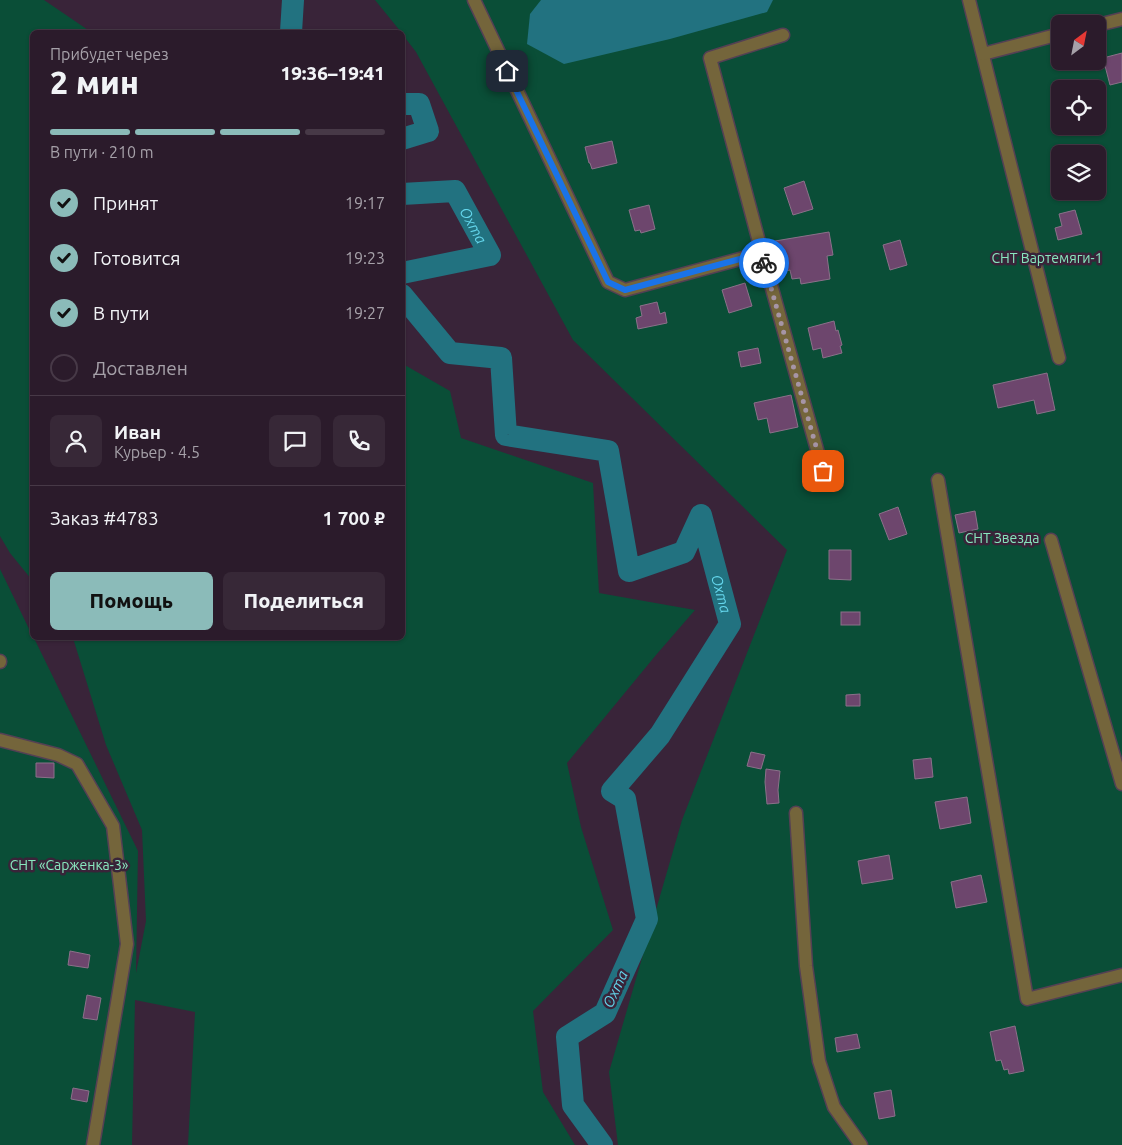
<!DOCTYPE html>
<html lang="ru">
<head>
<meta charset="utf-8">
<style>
	:root { --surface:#2b1b2b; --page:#372837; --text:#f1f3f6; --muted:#a6a1a9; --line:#473947; --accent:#8bbbb9 }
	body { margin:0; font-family:Ubuntu,sans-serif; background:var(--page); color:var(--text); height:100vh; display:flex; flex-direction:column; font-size:19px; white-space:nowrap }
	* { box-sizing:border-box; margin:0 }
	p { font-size:16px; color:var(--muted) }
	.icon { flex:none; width:28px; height:28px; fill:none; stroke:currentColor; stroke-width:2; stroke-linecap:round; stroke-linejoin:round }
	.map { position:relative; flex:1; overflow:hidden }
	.panel { position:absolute; left:30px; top:30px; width:375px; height:610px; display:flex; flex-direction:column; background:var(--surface); border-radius:8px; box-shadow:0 1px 4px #0004,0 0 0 1px var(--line) }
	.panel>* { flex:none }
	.needle { width:32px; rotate:32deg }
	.controls { position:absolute; left:1051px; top:15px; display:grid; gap:10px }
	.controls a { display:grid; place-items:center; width:55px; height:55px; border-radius:8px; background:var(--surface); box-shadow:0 1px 4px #0004,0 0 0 1px var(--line); font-size:25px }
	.pin { position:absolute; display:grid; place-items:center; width:42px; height:42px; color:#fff; margin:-21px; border-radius:10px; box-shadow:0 2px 8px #0006 }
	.courier { position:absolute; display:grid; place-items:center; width:50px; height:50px; margin:-25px; border:4px solid #1a73e8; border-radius:50%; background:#fff; color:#222; box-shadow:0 1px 6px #0007 }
	.head em { font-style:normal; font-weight:800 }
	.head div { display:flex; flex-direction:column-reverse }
	.head { display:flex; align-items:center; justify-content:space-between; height:85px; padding:0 20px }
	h1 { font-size:32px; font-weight:800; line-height:38px }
	.bar { display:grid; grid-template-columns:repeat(4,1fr); gap:8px 5px; align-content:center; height:60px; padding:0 20px }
	.bar i { height:6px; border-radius:4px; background:var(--line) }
	.bar .current { background:var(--accent) }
	.bar p { grid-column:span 4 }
	.line { display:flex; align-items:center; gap:12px; padding:0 20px; border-top:1px solid var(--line) }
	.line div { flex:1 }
	.round { display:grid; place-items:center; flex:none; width:52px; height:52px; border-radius:8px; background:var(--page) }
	ol { padding:0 20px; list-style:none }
	li { display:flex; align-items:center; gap:15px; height:55px }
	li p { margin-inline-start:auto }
	li .icon { padding:5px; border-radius:50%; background:var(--accent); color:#111; stroke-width:4 }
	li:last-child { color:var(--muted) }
	li i { width:28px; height:28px; border:2px solid var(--line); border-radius:50% }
	.action { display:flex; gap:10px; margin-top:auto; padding:10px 20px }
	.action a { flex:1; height:58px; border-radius:8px; background:var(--accent); color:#111; font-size:20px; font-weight:800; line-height:58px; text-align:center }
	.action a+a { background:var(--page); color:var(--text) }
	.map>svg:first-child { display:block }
	.green { fill:#0a4e37; fill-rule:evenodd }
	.water { fill:#227280 }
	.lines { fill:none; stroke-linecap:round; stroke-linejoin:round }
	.river { stroke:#227280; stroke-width:22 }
	.building { fill:#6d466d; stroke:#8b718a }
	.street-casing { stroke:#544054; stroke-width:15 }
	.street { stroke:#74653b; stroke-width:12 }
	.done { stroke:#a695a6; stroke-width:5; stroke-dasharray:0 9 }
	.route { stroke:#1a73e8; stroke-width:6 }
	.labels { text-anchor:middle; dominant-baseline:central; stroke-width:5; stroke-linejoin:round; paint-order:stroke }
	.park-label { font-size:14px; fill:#88e7be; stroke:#392439 }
	.water-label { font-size:15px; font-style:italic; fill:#64d6ec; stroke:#392439 }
</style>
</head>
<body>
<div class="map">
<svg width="1122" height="1145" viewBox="0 0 1122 1145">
	<rect width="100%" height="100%" fill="#392439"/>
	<g class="green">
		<path d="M0,0H44L91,32H32V580L10,553L0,536Z"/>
		<path d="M375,0H1122V1145H618L609,1072L682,820L787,550L573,340L416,52L403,35L402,32H401ZM1060,24H1098V61H1060ZM1060,89H1098V126H1060ZM1060,154H1098V191H1060Z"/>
		<path d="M403,364L450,391L461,438L593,483L599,593L695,610L656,655L567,763L581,827L613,930L533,1011L543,1092L575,1145H188L195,1012L135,1000L132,1145H0V569L32,635V638H34L138,851L136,973L146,921L142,830L106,745L73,638H402Z"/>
	</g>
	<path class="water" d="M541,0H773L767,12L670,39L564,64L527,44L530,14Z"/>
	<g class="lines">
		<g class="river">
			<path d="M291,32L293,0"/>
			<path d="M402,104H419L428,131L402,139"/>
			<path id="s1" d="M402,194L455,191L490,255L402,273"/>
			<path id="s2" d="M402,295L450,353L501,358L506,435L608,451L629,571L684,552L701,515L730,624L660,735L612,791L625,799L647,919L605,1013L567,1037L573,1105L602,1145"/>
		</g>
	</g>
	<g class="building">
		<path d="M1122,53V82L1110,85L1103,58Z"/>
		<path d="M612,141L617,163L592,169L590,163H589L585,147Z"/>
		<path d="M804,181L813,209L793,215L784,188Z"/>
		<path d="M649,205L655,229L641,233L640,230L635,231L629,210Z"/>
		<path d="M1075,210L1082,234L1058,240L1055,228L1062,226L1059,214Z"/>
		<path d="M829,232L833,255L827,256L830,279L801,284L800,278L792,279L790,270L780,272L775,241Z"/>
		<path d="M900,240L907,265L890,270L883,245Z"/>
		<path d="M745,283L752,306L729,313L722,290Z"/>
		<path d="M657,302L660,314L665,312L667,323L638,329L636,318L642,316L640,306Z"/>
		<path d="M834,321L836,331L838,330L842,345L840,346L842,353L823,358L821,348L813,350L808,328Z"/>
		<path d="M758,348L761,363L741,367L738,352Z"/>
		<path d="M1047,373L1055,410L1037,414L1034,400L998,408L993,385Z"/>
		<path d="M791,395L798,427L770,433L767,418L758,420L754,403Z"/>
		<path d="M898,507L907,534L889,540L879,514Z"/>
		<path d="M975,511L978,529L959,533L955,515Z"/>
		<path d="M829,550H851V580L829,579Z"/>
		<rect x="841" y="612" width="19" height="13"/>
		<path d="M860,694V706H846V695Z"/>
		<path d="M751,752L765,755L761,769L747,766Z"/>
		<path d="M931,758L933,777L915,779L913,760Z"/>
		<path d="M36,763H54V778L36,777Z"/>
		<path d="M766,769L780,771L778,790L779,803L767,804L765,782Z"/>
		<path d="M967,797L971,823L940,829L935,802Z"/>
		<path d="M889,855L893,879L862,884L858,861Z"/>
		<path d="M981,875L987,902L956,908L951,882Z"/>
		<path d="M70,951L90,955L88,968L68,965Z"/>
		<path d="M87,995L101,998L97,1020L83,1018Z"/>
		<path d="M1015,1026L1024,1071L1009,1074L1008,1069L1004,1070L1001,1060L996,1061L990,1032Z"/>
		<path d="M857,1034L860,1048L837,1052L835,1038Z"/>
		<path d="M73,1088L89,1091L87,1102L71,1099Z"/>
		<path d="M891,1090L895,1116L879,1119L874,1093Z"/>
	</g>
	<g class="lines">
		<defs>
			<g id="street">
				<path d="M474,0L608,282L625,290L762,253"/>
				<path d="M969,0L1059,358"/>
				<path d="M1098,25L1122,19"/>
				<path d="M783,35L710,58L762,253L823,471"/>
				<path d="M983,54L1060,34"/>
				<path d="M938,480L1027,999L1122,975"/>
				<path d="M1051,540L1122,784"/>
				<path d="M0,662V661"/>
				<path d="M0,740L58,755L77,764L113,826L127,944L93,1145"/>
				<path d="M796,813L806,966L819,1061L834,1107L861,1145"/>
			</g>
		</defs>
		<use href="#street" class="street-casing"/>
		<use href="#street" class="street"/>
	</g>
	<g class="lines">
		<path class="done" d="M764,263L823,471"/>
		<path class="route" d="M507,71L608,282L625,290L762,253L764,263"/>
	</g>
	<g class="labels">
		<g class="park-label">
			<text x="1047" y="258">СНТ Вартемяги-1</text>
			<text x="1002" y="538">СНТ Звезда</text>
			<text x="69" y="865">СНТ «Сарженка-3»</text>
		</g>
		<g class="water-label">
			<text stroke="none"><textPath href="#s1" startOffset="92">Охта</textPath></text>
			<text stroke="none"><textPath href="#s2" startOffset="609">Охта</textPath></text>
			<text transform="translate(615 989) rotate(-65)">Охта</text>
		</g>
	</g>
</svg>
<div class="controls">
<a><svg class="needle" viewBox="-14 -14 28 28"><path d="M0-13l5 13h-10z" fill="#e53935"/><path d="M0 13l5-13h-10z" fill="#a6a1a9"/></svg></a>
<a><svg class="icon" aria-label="locate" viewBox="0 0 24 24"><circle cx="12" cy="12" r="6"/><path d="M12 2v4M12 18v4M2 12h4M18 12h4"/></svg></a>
<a><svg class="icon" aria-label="layers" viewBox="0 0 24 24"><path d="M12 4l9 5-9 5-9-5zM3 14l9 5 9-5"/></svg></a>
</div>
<div class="pin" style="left:823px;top:471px;background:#ea580c"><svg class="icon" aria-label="bag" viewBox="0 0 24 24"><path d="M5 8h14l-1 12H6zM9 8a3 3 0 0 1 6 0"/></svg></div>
<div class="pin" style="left:507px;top:71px;background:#1f2937"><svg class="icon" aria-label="home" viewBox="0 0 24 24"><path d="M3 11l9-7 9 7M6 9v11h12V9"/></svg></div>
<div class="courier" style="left:764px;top:263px"><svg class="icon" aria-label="bike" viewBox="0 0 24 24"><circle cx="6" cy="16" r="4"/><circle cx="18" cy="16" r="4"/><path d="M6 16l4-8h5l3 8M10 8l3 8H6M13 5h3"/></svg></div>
<section class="panel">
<div class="head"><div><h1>2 мин</h1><p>Прибудет через</p></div><em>19:36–19:41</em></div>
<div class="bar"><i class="current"></i><i class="current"></i><i class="current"></i><i></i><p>В пути · 210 m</p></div>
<ol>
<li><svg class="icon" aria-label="check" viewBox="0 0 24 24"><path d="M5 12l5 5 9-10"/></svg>Принят<p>19:17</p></li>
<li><svg class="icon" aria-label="check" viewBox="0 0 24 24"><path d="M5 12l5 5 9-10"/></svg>Готовится<p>19:23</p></li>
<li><svg class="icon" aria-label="check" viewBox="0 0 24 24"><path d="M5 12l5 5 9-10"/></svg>В пути<p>19:27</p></li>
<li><i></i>Доставлен</li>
</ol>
<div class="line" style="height:90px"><a class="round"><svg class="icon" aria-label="person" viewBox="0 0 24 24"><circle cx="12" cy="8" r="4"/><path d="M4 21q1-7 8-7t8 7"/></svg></a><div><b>Иван</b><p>Курьер · 4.5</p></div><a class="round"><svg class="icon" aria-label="chat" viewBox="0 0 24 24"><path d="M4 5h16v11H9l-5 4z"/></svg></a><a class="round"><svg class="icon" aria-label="phone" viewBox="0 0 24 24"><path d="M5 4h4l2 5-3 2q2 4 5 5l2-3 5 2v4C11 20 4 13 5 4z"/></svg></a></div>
<div class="line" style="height:65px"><div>Заказ #4783</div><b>1 700 ₽</b></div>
<div class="action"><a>Помощь</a><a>Поделиться</a></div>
</section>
</div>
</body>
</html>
